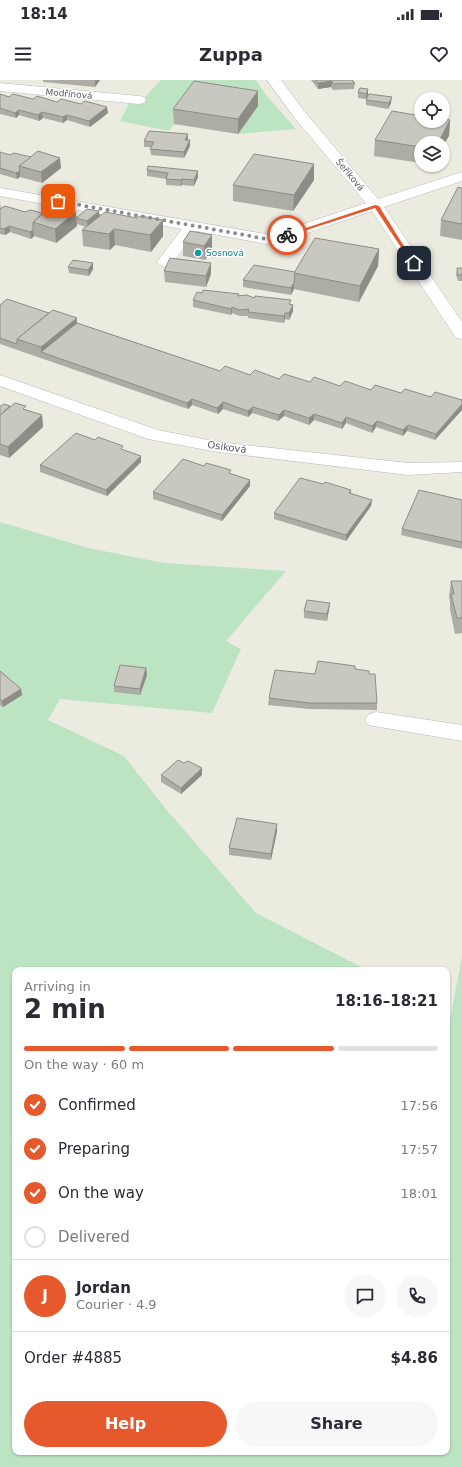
<!DOCTYPE html>
<html lang="en">
<head>
<meta charset="utf-8">
<style>
	:root { --surface:#fff; --page:#f7f7f7; --text:#2b2b33; --muted:#7c7c81; --line:#e1e1e2; --accent:#e6592c }
	body { margin:0; font-family:"DejaVu Sans",sans-serif; background:var(--page); color:var(--text); height:100vh; display:flex; flex-direction:column; font-size:15px; white-space:nowrap }
	* { box-sizing:border-box; margin:0 }
	p { font-size:13px; color:var(--muted) }
	.icon { flex:none; width:22px; height:22px; fill:none; stroke:currentColor; stroke-width:2; stroke-linecap:round; stroke-linejoin:round }
	.map { position:relative; flex:1; overflow:hidden }
	.panel { position:absolute; left:12px; top:887px; width:438px; height:488px; display:flex; flex-direction:column; background:var(--surface); border-radius:8px; box-shadow:0 1px 3px #0004 }
	.panel>* { flex:none }
	.controls { position:absolute; left:414px; top:12px; display:grid; gap:8px }
	.controls a { display:grid; place-items:center; width:36px; height:36px; border-radius:50%; background:var(--surface); box-shadow:0 1px 3px #0004; font-size:20px }
	.pin { position:absolute; display:grid; place-items:center; width:34px; height:34px; color:#fff; margin:-17px; border-radius:8px; box-shadow:0 2px 6px #0006 }
	.courier { position:absolute; display:grid; place-items:center; width:40px; height:40px; margin:-20px; border:3px solid #e6592c; border-radius:50%; background:#fff; color:#222; box-shadow:0 1px 5px #0007 }
	.headline em { font-style:normal; font-weight:800 }
	.headline div { display:flex; flex-direction:column-reverse }
	.headline { display:flex; align-items:center; justify-content:space-between; height:68px; padding:0 12px }
	h1 { font-size:26px; font-weight:800; line-height:30px }
	.bar { display:grid; grid-template-columns:repeat(4,1fr); gap:6px 4px; align-content:center; height:48px; padding:0 12px }
	.bar i { height:5px; border-radius:3px; background:var(--line) }
	.bar .on { background:var(--accent) }
	.bar p { grid-column:span 4 }
	.line { display:flex; align-items:center; gap:10px; padding:0 12px; border-top:1px solid var(--line) }
	.line div { flex:1 }
	.round { display:grid; place-items:center; flex:none; width:42px; height:42px; border-radius:21px; background:var(--page) }
	ol { padding:0 12px; list-style:none }
	li { display:flex; align-items:center; gap:12px; height:44px }
	li p { margin-inline-start:auto }
	li .icon { padding:4px; border-radius:50%; background:var(--accent); color:#fff; stroke-width:4 }
	li:last-child { color:var(--muted) }
	li i { width:22px; height:22px; border:2px solid var(--line); border-radius:50% }
	.button { display:flex; gap:8px; margin-top:auto; padding:8px 12px }
	.button a { flex:1; height:46px; border-radius:24px; background:var(--accent); color:#fff; font-size:16px; font-weight:800; line-height:46px; text-align:center }
	.button a+a { background:var(--page); color:var(--text) }
	.status { display:flex; justify-content:space-between; align-items:center; height:28px; padding:0 20px; background:var(--surface); direction:ltr }
	.status svg { height:11px; fill:currentColor }
	header { display:flex; justify-content:space-between; align-items:center; height:52px; padding:0 12px; background:var(--surface); font-size:18px; font-weight:800 }
	.map>svg:first-child { display:block }
	.green { fill:#bce4c3 }
	.lines { fill:none; stroke-linecap:round; stroke-linejoin:round }
	.minor-casing { stroke:#b8b9bf; stroke-width:1 }
	.minor { fill:#fff; fill-rule:evenodd }
	.wall { fill:#adaca5 }
	.shaded-wall { fill:#8d8c86 }
	.building { fill:#c9c8c0; stroke:#8d8c86 }
	.route { fill:#e6592c }
	.done { stroke:#8c8d8d; stroke-width:4; stroke-dasharray:0 7.2 }
	.culture-dot { fill:#0f9aa8; stroke:#fff; stroke-width:1.5 }
	.labels { text-anchor:middle; dominant-baseline:central; stroke-width:3; stroke-linejoin:round; paint-order:stroke }
	.far-street-label { font-size:9px; fill:#595b61; stroke:#fff }
	.far-culture-label { font-size:9px; fill:#0d838f; stroke:#fff; text-anchor:start }
	.street-label { font-size:10px; fill:#595b61; stroke:#fff }
</style>
</head>
<body>
<div class="status"><b>18:14</b><svg viewBox="0 0 49 12"><path d="M0 12V9h3v3zM5 12V6h3v6zM10 12V3h3v9zM15 12V0h3v12zM26 1h20v11H26zM47 4h2v5h-2z"/></svg></div>
<header><svg class="icon" aria-label="menu" viewBox="0 0 24 24"><path d="M4 6h16M4 12h16M4 18h16"/></svg>Zuppa<svg class="icon" aria-label="heart" viewBox="0 0 24 24"><path d="M12 20l-8-8c-3-5 5-10 8-4 3-6 11-1 8 4z"/></svg></header>
<div class="map">
<svg width="462" height="1387" viewBox="0 0 462 1387">
	<rect width="100%" height="100%" fill="#ecebe0"/>
	<g class="green">
		<path d="M161,0H256L266,15L296,49L238,54L258,26L195,17L169,51L120,41L132,18H144Z"/>
		<path d="M0,442L88,468L164,483L286,491L226,561L241,569L212,633L60,619L48,640L124,676L165,728L256,833L367,890H15V1372H447V956L462,876V1387H0Z"/>
	</g>
	<g class="lines">
		<defs>
			<g id="minor">
				<path d="M267,0H281L304,31L378,119L462,92V101L384,127L462,242V259L456,258L372,131L272,165L196,151L171,185L165,187L159,185L157,182L182,149L0,116V108L271,155L366,123L294,37Z"/>
				<path d="M0,3L139,16L144,17L146,20L144,23L139,24L0,11Z"/>
				<path d="M0,295L158,350L218,362L408,383L462,382V392L408,395L218,372L148,359L0,306Z"/>
				<path d="M376,632L462,645V661L368,645L365,640L368,635Z"/>
			</g>
		</defs>
		<use href="#minor" class="minor-casing"/>
		<use href="#minor" class="minor"/>
	</g>
	<g class="wall">
		<path d="M43,0H100L95,7L43,2Z"/>
		<path d="M311,0H352L355,3L354,9L333,10L331,7L318,9Z"/>
		<path d="M368,9V15L366,19L358,18V12Z"/>
		<path d="M258,11V26L238,54L174,44L173,29Z"/>
		<path d="M0,14L9,17L57,22L108,33L90,47L67,40L63,43L43,38L39,41L19,35L16,38L0,34Z"/>
		<path d="M366,20L391,23L388,29L366,25Z"/>
		<path d="M450,40L449,56L421,63V83L374,76L375,60Z"/>
		<path d="M188,60L190,66L184,78L151,75L150,69L151,67H144V61Z"/>
		<path d="M0,72L61,88L42,103L20,97L17,99L0,94Z"/>
		<path d="M314,84V100L293,131L233,121V105Z"/>
		<path d="M147,90L198,91V97L194,106L182,105L181,106L166,105V99L147,96Z"/>
		<path d="M462,108V160L440,156L441,140Z"/>
		<path d="M0,123L1,129L77,137L100,136L163,156L151,172L115,165L110,170L83,166L82,150L86,147L77,144V146L56,163L34,156L31,159L10,152L5,155L0,154Z"/>
		<path d="M190,151L212,169L205,180L183,176V162Z"/>
		<path d="M379,169L378,186L359,222L294,209L291,215L243,207V200L295,192Z"/>
		<path d="M93,183V189L89,196L69,193L68,187Z"/>
		<path d="M457,188H462V201H458L456,195Z"/>
		<path d="M164,191L211,194L206,207L165,202Z"/>
		<path d="M239,216L293,225V231L289,240L285,239L284,243L248,238V236H240L232,233L231,235L193,227V220Z"/>
		<path d="M0,225L77,243L220,291L340,306L401,313L431,317L462,320L435,360L407,351L403,356L376,347L372,353L346,343L342,349L314,340L309,345L284,336L278,341L252,333L248,337L223,329L218,334L192,325L188,329L0,264Z"/>
		<path d="M0,326H10L26,330L42,335L43,347L9,378L0,375Z"/>
		<path d="M124,370L141,382L107,416L40,392V385Z"/>
		<path d="M204,386L231,394L250,406L222,441L153,419V412Z"/>
		<path d="M323,404L351,410V413L372,420L371,426L346,461L274,439V433Z"/>
		<path d="M462,420V469L401,455L402,449Z"/>
		<path d="M451,501H462V553L455,554L450,529V522L449,517Z"/>
		<path d="M330,523L327,541L304,538V531Z"/>
		<path d="M146,588L147,595L140,615L114,612V606Z"/>
		<path d="M355,589L377,623V630L309,629L268,625L269,618L315,594Z"/>
		<path d="M0,591L21,609L22,615L3,627L0,625Z"/>
		<path d="M202,688V695L181,714L161,702V695Z"/>
		<path d="M277,751L271,780L229,775V768Z"/>
	</g>
	<g class="shaded-wall">
		<path d="M95,0H100L95,7Z"/>
		<path d="M332,1L331,7L318,9V3Z"/>
		<path d="M368,9V15L366,19V14Z"/>
		<path d="M258,11V26L238,54V39Z"/>
		<path d="M392,17L391,23L388,29L389,23Z"/>
		<path d="M107,27L108,33L90,47L89,41Z"/>
		<path d="M19,30V35L16,38L15,33Z"/>
		<path d="M42,32L43,38L39,41L38,35Z"/>
		<path d="M67,35V40L63,43V37Z"/>
		<path d="M450,40L449,56L443,66V63H438Z"/>
		<path d="M188,54V60H185Z"/>
		<path d="M190,60V66L184,78V72Z"/>
		<path d="M60,78L61,88L42,103L41,92Z"/>
		<path d="M314,84V100L293,131L294,115Z"/>
		<path d="M20,91V97L17,99L16,93Z"/>
		<path d="M198,91V97L194,106V100Z"/>
		<path d="M182,99V105L181,106V100Z"/>
		<path d="M99,131L100,137L88,147L87,141Z"/>
		<path d="M76,132L77,146L56,163L55,149Z"/>
		<path d="M163,140V156L151,172L150,155Z"/>
		<path d="M9,146L10,152L5,155L4,149Z"/>
		<path d="M114,149L115,165L110,170L109,154Z"/>
		<path d="M33,150L34,156L31,159L30,152Z"/>
		<path d="M212,155V169L205,180L204,166Z"/>
		<path d="M379,169L378,186L359,222L360,206Z"/>
		<path d="M93,183V189L89,196L88,190Z"/>
		<path d="M211,183V194L206,207V196Z"/>
		<path d="M294,203V209L291,215V208Z"/>
		<path d="M293,225V231L289,240V233Z"/>
		<path d="M232,227V233L231,235V229Z"/>
		<path d="M285,233V239L284,243V236Z"/>
		<path d="M77,238V249L41,272V267Z"/>
		<path d="M192,319V325L188,329L187,323Z"/>
		<path d="M223,322V329L218,334L217,328Z"/>
		<path d="M462,324V330L435,360L436,354Z"/>
		<path d="M253,327L252,333L248,337V331Z"/>
		<path d="M284,330V336L278,341L279,335Z"/>
		<path d="M314,334V340L309,345V338Z"/>
		<path d="M42,335L43,347L9,378L8,367Z"/>
		<path d="M346,337V343L342,349V343Z"/>
		<path d="M377,341L376,347L372,353V346Z"/>
		<path d="M408,345L407,351L403,356V350Z"/>
		<path d="M141,376V382L107,416L106,410Z"/>
		<path d="M250,400V406L222,441V435Z"/>
		<path d="M372,420L371,426L346,461V455Z"/>
		<path d="M330,523L327,541V534Z"/>
		<path d="M146,588L147,595L140,615V609Z"/>
		<path d="M21,609L22,615L3,627L2,621Z"/>
		<path d="M202,688V695L181,714V708Z"/>
		<path d="M277,744V751L271,780V774Z"/>
	</g>
	<g class="building">
		<path d="M316,0H352L355,3L333,4L332,1L318,3Z"/>
		<path d="M194,1L258,11L238,39L173,29Z"/>
		<path d="M360,8L368,9L366,14L358,12Z"/>
		<path d="M0,14L9,17L13,14L33,19L37,16L57,22L61,19L81,24L85,21L107,27L89,41L67,35L63,37L42,32L38,35L19,30L15,33L0,28Z"/>
		<path d="M369,14L392,17L389,23L366,20Z"/>
		<path d="M392,31L421,36V41H443V39L450,40L438,63H421V67L375,60Z"/>
		<path d="M149,51L188,54L185,60H190L184,72L150,69L154,62L144,61Z"/>
		<path d="M38,71L60,78L41,92L19,86Z"/>
		<path d="M0,72L10,75L14,73L31,77L19,86L20,91L16,93L0,88Z"/>
		<path d="M254,74L314,84L294,115L233,105Z"/>
		<path d="M148,86L198,91L194,100L182,99L181,100L166,99L168,93L147,90Z"/>
		<path d="M458,107L462,108V144L441,140Z"/>
		<path d="M54,125L76,132L55,149L33,142Z"/>
		<path d="M5,126L25,132L30,130L43,133L33,142V150L30,152L9,146L4,149L0,148V129Z"/>
		<path d="M87,129L99,131L87,141L76,138Z"/>
		<path d="M105,132L137,138L140,136L163,140L150,155L114,149L109,154L82,150Z"/>
		<path d="M190,151L212,155L204,166L183,162Z"/>
		<path d="M315,158L379,169L360,206L294,193Z"/>
		<path d="M170,178L211,183L206,196L164,191Z"/>
		<path d="M73,180L93,183L88,190L68,187Z"/>
		<path d="M254,185L295,192L294,203L291,208L243,200Z"/>
		<path d="M457,188H462V195H458Z"/>
		<path d="M203,210L239,214L238,216L247,215L254,218L255,216L291,220L289,224L293,225L289,233H285L284,236L248,232L249,229L240,230L232,227L231,229L193,220L197,212L202,213Z"/>
		<path d="M7,219L49,233L17,259V264L0,258V225Z"/>
		<path d="M53,230L77,238L41,267L17,259Z"/>
		<path d="M77,243L220,291L225,286L250,295L255,290L279,299L284,294L310,302L314,297L340,306L345,301L371,310L375,305L401,313L405,309L431,317L435,312L462,320V324L436,354L408,345L403,350L377,341L372,346L346,337L342,343L314,334L309,338L284,330L279,335L253,327L248,331L223,322L217,328L192,319L187,323L41,272Z"/>
		<path d="M15,323L26,326L23,329L42,335L8,367L0,364V335Z"/>
		<path d="M4,324L10,326L0,335V326H1Z"/>
		<path d="M76,353L95,360L98,357L123,366L121,369L141,376L106,410L40,385Z"/>
		<path d="M183,379L204,386L206,383L231,390L229,393L250,400L222,435L153,412Z"/>
		<path d="M300,398L323,404L325,402L351,410L349,413L372,420L346,455L274,433Z"/>
		<path d="M419,410L462,420V462L402,449Z"/>
		<path d="M451,501H462V538H457L451,514H454Z"/>
		<path d="M307,520L330,523L327,534L304,531Z"/>
		<path d="M318,581L355,586V589L369,591V594H375L377,623H309L269,618L275,590L315,594Z"/>
		<path d="M120,585L146,588L140,609L114,606Z"/>
		<path d="M0,591L21,609L2,621L0,619Z"/>
		<path d="M178,680L184,683L188,681L202,688L181,708L161,695Z"/>
		<path d="M237,738L277,744L271,774L229,768Z"/>
	</g>
	<path class="route" d="M375,125L379,126L415,184H412L375,128L288,156L285,155Z"/>
	<g class="lines">
		<path class="done" d="M58,121L272,160L287,155"/>
	</g>
	<circle class="culture-dot" cx="198" cy="173" r="4"/>
	<g class="labels">
		<g class="far-street-label">
			<text transform="translate(69 14) rotate(5)">Modřínová</text>
			<text transform="translate(350 95) rotate(50)">Šeříková</text>
		</g>
		<g class="far-culture-label">
			<text x="206" y="173">Sosnová</text>
		</g>
		<g class="street-label">
			<text transform="translate(227 367) rotate(8)">Osiková</text>
		</g>
	</g>
</svg>
<div class="controls">
<a><svg class="icon" aria-label="locate" viewBox="0 0 24 24"><circle cx="12" cy="12" r="6"/><path d="M12 2v4M12 18v4M2 12h4M18 12h4"/></svg></a>
<a><svg class="icon" aria-label="layers" viewBox="0 0 24 24"><path d="M12 4l9 5-9 5-9-5zM3 14l9 5 9-5"/></svg></a>
</div>
<div class="pin" style="left:58px;top:121px;background:#ea580c"><svg class="icon" aria-label="bag" viewBox="0 0 24 24"><path d="M5 8h14l-1 12H6zM9 8a3 3 0 0 1 6 0"/></svg></div>
<div class="pin" style="left:414px;top:183px;background:#1f2937"><svg class="icon" aria-label="home" viewBox="0 0 24 24"><path d="M3 11l9-7 9 7M6 9v11h12V9"/></svg></div>
<div class="courier" style="left:287px;top:155px"><svg class="icon" aria-label="bike" viewBox="0 0 24 24"><circle cx="6" cy="16" r="4"/><circle cx="18" cy="16" r="4"/><path d="M6 16l4-8h5l3 8M10 8l3 8H6M13 5h3"/></svg></div>
<section class="panel">
<div class="headline"><div><h1>2 min</h1><p>Arriving in</p></div><em>18:16–18:21</em></div>
<div class="bar"><i class="on"></i><i class="on"></i><i class="on"></i><i></i><p>On the way · 60 m</p></div>
<ol>
<li><svg class="icon" aria-label="check" viewBox="0 0 24 24"><path d="M5 12l5 5 9-10"/></svg>Confirmed<p>17:56</p></li>
<li><svg class="icon" aria-label="check" viewBox="0 0 24 24"><path d="M5 12l5 5 9-10"/></svg>Preparing<p>17:57</p></li>
<li><svg class="icon" aria-label="check" viewBox="0 0 24 24"><path d="M5 12l5 5 9-10"/></svg>On the way<p>18:01</p></li>
<li><i></i>Delivered</li>
</ol>
<div class="line" style="height:72px"><b class="round" style="background:var(--accent);color:#fff">J</b><div><b>Jordan</b><p>Courier · 4.9</p></div><a class="round"><svg class="icon" aria-label="chat" viewBox="0 0 24 24"><path d="M4 5h16v11H9l-5 4z"/></svg></a><a class="round"><svg class="icon" aria-label="phone" viewBox="0 0 24 24"><path d="M5 4h4l2 5-3 2q2 4 5 5l2-3 5 2v4C11 20 4 13 5 4z"/></svg></a></div>
<div class="line" style="height:52px"><div>Order #4885</div><b>$4.86</b></div>
<div class="button"><a>Help</a><a>Share</a></div>
</section>
</div>
</body>
</html>
